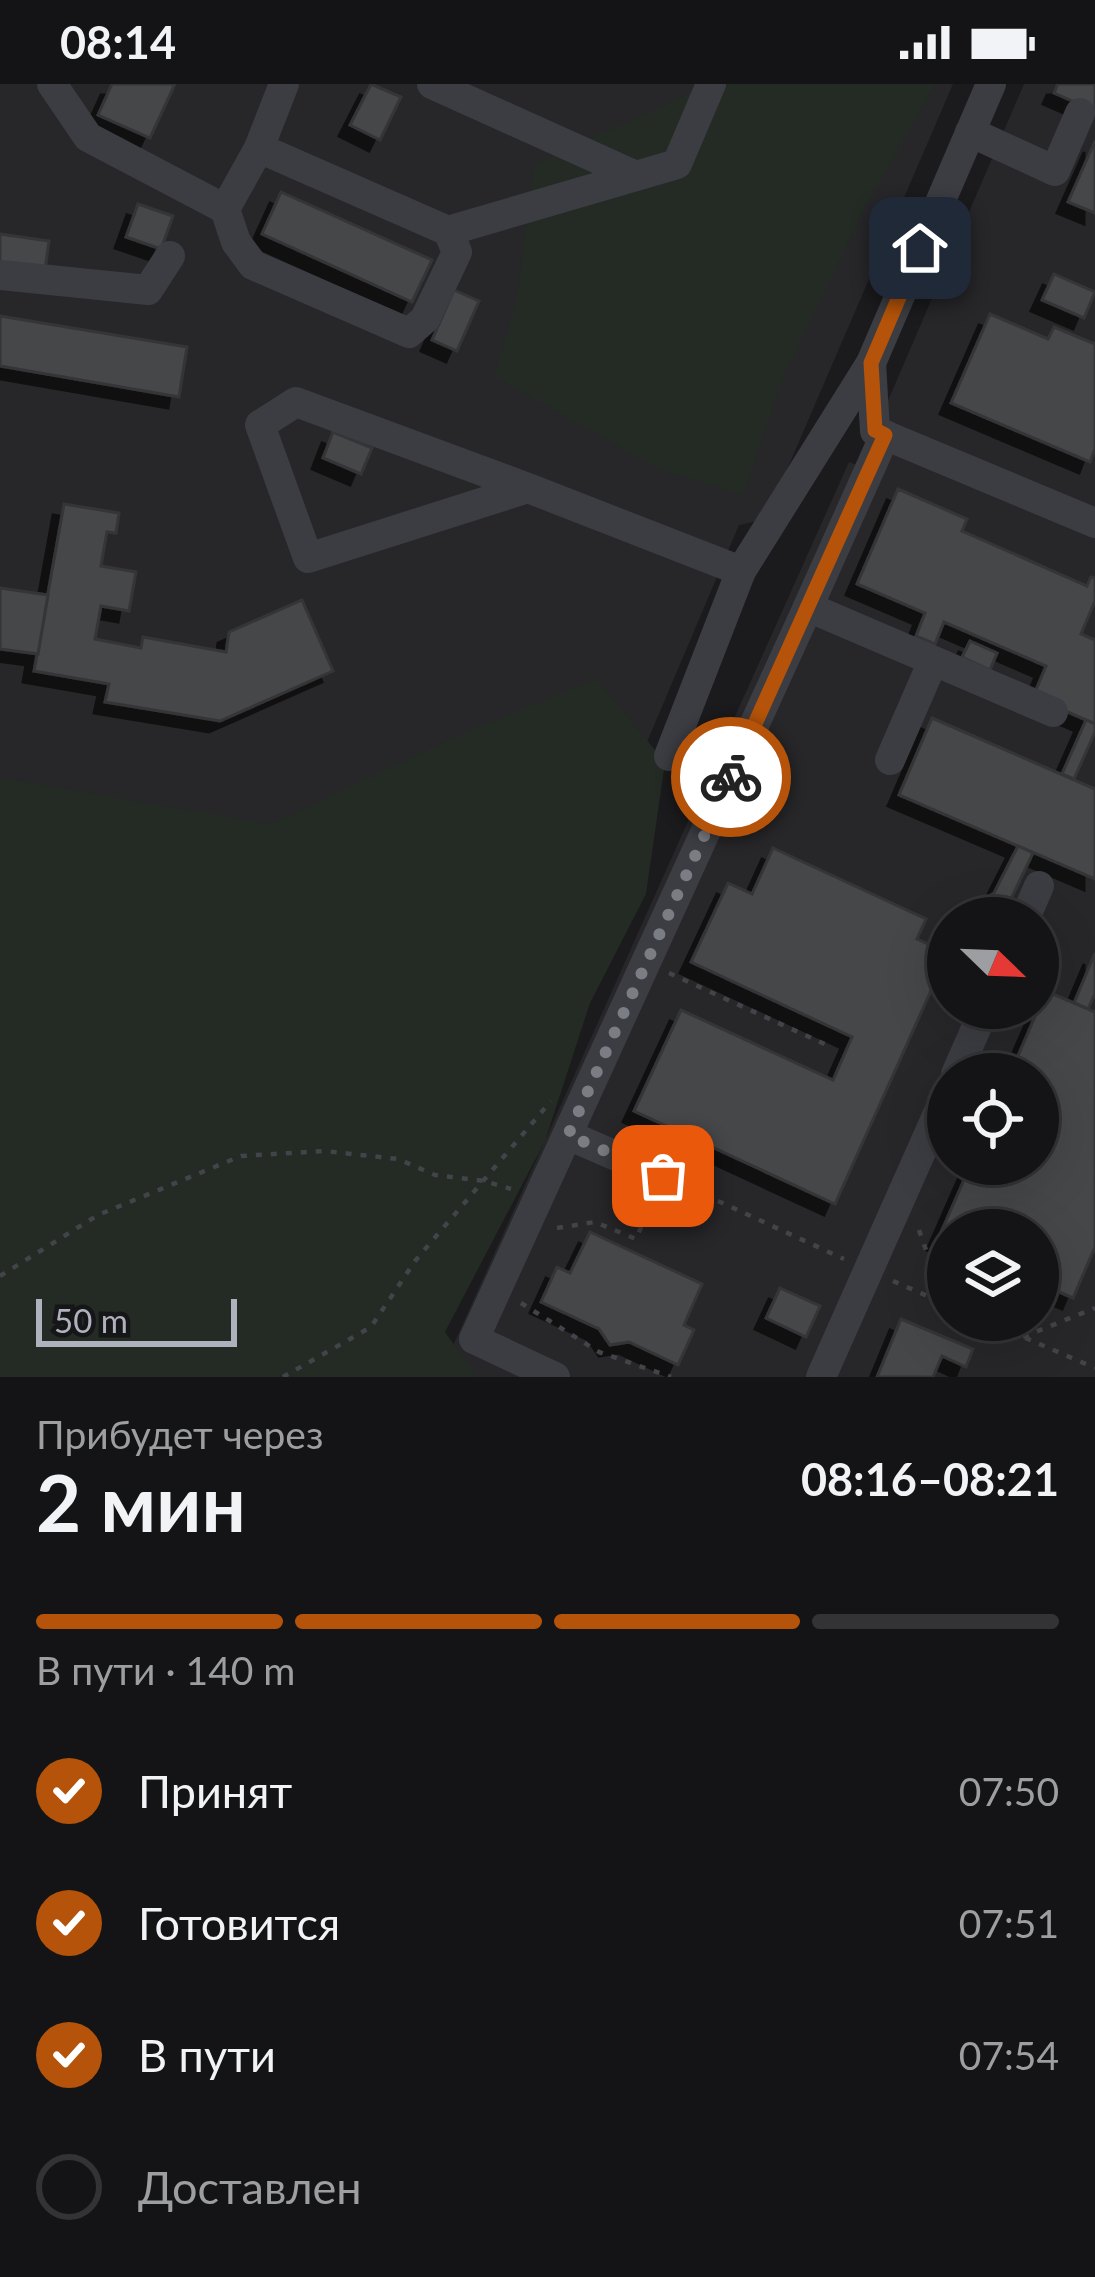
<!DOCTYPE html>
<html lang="ru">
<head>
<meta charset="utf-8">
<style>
	:root { --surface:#141416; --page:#1d1d1f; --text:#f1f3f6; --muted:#9d9ea1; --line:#333335; --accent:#b45309 }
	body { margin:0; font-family:Lato,sans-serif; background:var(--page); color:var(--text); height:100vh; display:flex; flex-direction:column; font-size:45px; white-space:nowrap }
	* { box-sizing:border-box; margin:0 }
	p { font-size:39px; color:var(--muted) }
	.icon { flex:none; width:66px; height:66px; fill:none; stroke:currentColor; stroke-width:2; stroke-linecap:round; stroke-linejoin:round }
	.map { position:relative; height:1293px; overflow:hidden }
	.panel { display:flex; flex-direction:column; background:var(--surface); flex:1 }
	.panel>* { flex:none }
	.needle { width:78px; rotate:113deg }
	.fabs { position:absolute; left:927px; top:813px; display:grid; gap:24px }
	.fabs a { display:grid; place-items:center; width:132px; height:132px; border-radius:50%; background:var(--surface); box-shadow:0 12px 48px #0002,0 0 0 3px var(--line); font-size:60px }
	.scale { position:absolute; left:36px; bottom:30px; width:201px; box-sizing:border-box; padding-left:12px; border:6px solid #aeb2bc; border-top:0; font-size:33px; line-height:42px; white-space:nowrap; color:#aeb2bc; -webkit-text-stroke:9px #161618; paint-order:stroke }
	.pin { position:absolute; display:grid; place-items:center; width:102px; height:102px; color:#fff; margin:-51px; border-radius:24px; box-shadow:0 6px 18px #0006 }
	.courier { position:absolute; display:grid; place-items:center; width:120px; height:120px; margin:-60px; border:9px solid #b45309; border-radius:50%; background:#fff; color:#222; box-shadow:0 3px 15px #0007 }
	.summary em { font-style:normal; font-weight:700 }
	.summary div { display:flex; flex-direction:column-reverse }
	.summary { display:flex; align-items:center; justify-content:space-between; height:204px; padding:0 36px }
	h1 { font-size:78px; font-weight:700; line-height:90px }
	.bar { display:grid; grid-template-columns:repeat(4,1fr); gap:18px 12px; align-content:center; height:144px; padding:0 36px }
	.bar i { height:15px; border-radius:9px; background:var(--line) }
	.bar .active { background:var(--accent) }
	.bar p { grid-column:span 4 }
	ol { padding:0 36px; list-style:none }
	li { display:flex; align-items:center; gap:36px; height:132px }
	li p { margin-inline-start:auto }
	li .icon { padding:12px; border-radius:50%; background:var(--accent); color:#fff; stroke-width:4 }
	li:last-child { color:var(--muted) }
	li i { width:66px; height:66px; border:6px solid var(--line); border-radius:50% }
	.status { display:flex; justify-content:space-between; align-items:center; height:84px; padding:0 60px; background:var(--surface); direction:ltr }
	.status svg { height:33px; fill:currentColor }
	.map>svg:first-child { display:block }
	.built { fill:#27272a; fill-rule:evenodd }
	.green { fill:#232b24 }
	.building { fill:#45464a; stroke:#353539; stroke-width:3; filter:url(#shadow) }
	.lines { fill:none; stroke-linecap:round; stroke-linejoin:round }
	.path { stroke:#424449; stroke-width:4.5; stroke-dasharray:6 9; stroke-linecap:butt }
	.minor { stroke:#3c3d42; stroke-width:30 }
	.done { stroke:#7b7d84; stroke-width:12; stroke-dasharray:0 21.6 }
	.route { stroke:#b45309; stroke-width:15 }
</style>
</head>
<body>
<div class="status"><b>08:14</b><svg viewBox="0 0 49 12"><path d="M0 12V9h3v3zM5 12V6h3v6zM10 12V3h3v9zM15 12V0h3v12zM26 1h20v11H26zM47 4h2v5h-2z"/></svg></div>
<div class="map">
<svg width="1095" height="1293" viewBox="0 0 1095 1293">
	<defs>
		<filter id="shadow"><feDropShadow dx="-11" dy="11" stdDeviation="0" flood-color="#0009"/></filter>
	</defs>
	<rect width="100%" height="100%" fill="#1b1b1d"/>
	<g class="built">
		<path d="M0,0H953L773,418L757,437L739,441L497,1012L0,850Z"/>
		<path d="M1024,0H1095V1293H439L849,378L859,382L875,347ZM948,834H1038V924H948ZM948,990H1038V1080H948ZM948,1146H1038V1236H948Z"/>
	</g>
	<g class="green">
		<path d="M711,0H935L864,125L781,298L743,411L661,386L494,292L516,219L535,80Z"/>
		<path d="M596,595L665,678L646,810L590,919L545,1057L445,1248L477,1293H0V694L271,740L464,649Z"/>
	</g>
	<g class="building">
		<path d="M112,0H175L150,54L98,31Z"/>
		<path d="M371,0L401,13L380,56L350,41Z"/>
		<path d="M1058,0H1095V27L1054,9Z"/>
		<path d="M1095,57V129L1068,118Z"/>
		<path d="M281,108L432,176L412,218L262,150Z"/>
		<path d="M138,120L173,132L161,165L126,153Z"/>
		<path d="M0,150L49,157L45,186L0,180Z"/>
		<path d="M1054,190L1095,208L1084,234L1042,216Z"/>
		<path d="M454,206L479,217L457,267L432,256Z"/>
		<path d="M990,230L1048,255L1054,243L1095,260V365L1090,378L951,319Z"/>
		<path d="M0,232L187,263L179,313L0,282Z"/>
		<path d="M333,348L372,364L361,390L323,374Z"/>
		<path d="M898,405L967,435L962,447L1087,502L1091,493L1095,494V517L1081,550L1095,556V640L1033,613L1046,582L944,538L935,560L916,552L925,529L857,500Z"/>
		<path d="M64,420L119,429L116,449L107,448L101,482L136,488L129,527L101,522L95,555L141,564L143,553L226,568L229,548L302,516L333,587L220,637L105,618L109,600L34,587Z"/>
		<path d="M0,504L48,511L38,570L0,565Z"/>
		<path d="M970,557L997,569L990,586L962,573Z"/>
		<path d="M932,634L1095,705V795L899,711Z"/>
		<path d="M1086,636L1095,640V648L1074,695L1062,690Z"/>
		<path d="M1018,762L1033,769L1009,819L985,834H957L994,809Z"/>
		<path d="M773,764L926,835L917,855L948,869L835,1120L634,1027L681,926L833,996L852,953L691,878L728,799L752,810Z"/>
		<path d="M1095,869V910L1088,925L1074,919Z"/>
		<path d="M1046,907L1095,928V1163L1073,1214L1038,1199V1146H948V1160L938,1155L971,1080H1038V990H1010Z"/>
		<path d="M590,1148L702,1200L684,1241L694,1246L678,1281L629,1258L610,1261L599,1245L541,1218L557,1183L570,1189Z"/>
		<path d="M780,1204L820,1222L806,1253L766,1234Z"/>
		<path d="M901,1235L973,1265L966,1283L942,1272L933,1293H877Z"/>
	</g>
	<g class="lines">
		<g class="path">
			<path d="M669,889L831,963"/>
			<path d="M1038,894L1041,895"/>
			<path d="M718,1117L844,1175"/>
			<path d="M557,1144L595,1138L636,1155L651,1120"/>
			<path d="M919,1146L945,1220"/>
			<path d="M0,1192L98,1131L241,1072L325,1067L398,1075L435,1091L484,1097L511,1105"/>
			<path d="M893,1197L948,1221"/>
			<path d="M521,1219L599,1268L671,1293"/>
			<path d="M984,1236L1095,1284"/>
			<path d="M1023,1253L1095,1224"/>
			<path d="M283,1293L371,1243L415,1177L551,1017"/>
		</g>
		<g class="minor">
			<path d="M52,0L88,53L225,125L236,158L253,181L409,249L425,235L457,168L448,147"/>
			<path d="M432,0L636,92"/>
			<path d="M970,48L1055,87L1080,29"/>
			<path d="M259,64L448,147L677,80L711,0"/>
			<path d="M225,125L259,64L284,0"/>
			<path d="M0,191L148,206L170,172"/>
			<path d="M871,279L875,347L1095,439"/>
			<path d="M528,404L296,318L260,341L308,474L528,404L741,487"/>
			<path d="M808,523L885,351"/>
			<path d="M669,672L741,487L871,279L991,0"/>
			<path d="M890,676L933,577"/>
			<path d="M1025,834L1039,802"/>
			<path d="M956,990L985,924"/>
			<path d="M568,1051L692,1105"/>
			<path d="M555,1293L474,1255L808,523L1053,628"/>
			<path d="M821,1293L948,1007"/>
		</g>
	</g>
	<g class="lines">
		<path class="done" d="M663,1092L568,1051L731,693"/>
		<path class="route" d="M731,693L885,351L875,346L871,279L920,164"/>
	</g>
</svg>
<div class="fabs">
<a><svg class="needle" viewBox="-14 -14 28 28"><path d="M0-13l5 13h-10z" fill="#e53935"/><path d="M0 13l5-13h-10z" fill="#9d9ea1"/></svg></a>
<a><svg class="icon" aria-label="locate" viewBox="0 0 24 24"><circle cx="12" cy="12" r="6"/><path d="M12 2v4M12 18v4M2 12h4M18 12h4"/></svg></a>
<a><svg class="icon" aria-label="layers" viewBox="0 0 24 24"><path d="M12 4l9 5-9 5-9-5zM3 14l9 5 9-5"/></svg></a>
</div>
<div class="scale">50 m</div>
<div class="pin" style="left:663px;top:1092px;background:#ea580c"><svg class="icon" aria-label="bag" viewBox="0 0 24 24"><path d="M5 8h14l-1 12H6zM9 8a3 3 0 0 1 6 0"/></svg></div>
<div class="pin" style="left:920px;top:164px;background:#1f2937"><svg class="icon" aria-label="home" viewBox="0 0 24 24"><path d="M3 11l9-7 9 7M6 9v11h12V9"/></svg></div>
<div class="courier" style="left:731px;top:693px"><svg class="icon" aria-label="bike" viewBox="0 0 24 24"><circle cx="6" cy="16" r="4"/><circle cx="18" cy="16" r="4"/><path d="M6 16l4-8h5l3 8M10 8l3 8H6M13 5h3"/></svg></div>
</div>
<section class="panel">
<div class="summary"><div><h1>2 мин</h1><p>Прибудет через</p></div><em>08:16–08:21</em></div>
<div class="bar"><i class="active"></i><i class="active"></i><i class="active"></i><i></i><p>В пути · 140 m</p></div>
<ol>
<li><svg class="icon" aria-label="check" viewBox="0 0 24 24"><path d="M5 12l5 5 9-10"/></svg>Принят<p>07:50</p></li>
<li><svg class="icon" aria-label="check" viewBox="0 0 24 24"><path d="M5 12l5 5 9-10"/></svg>Готовится<p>07:51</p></li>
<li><svg class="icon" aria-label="check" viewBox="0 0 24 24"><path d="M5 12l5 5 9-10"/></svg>В пути<p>07:54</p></li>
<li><i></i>Доставлен</li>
</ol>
</section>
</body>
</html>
